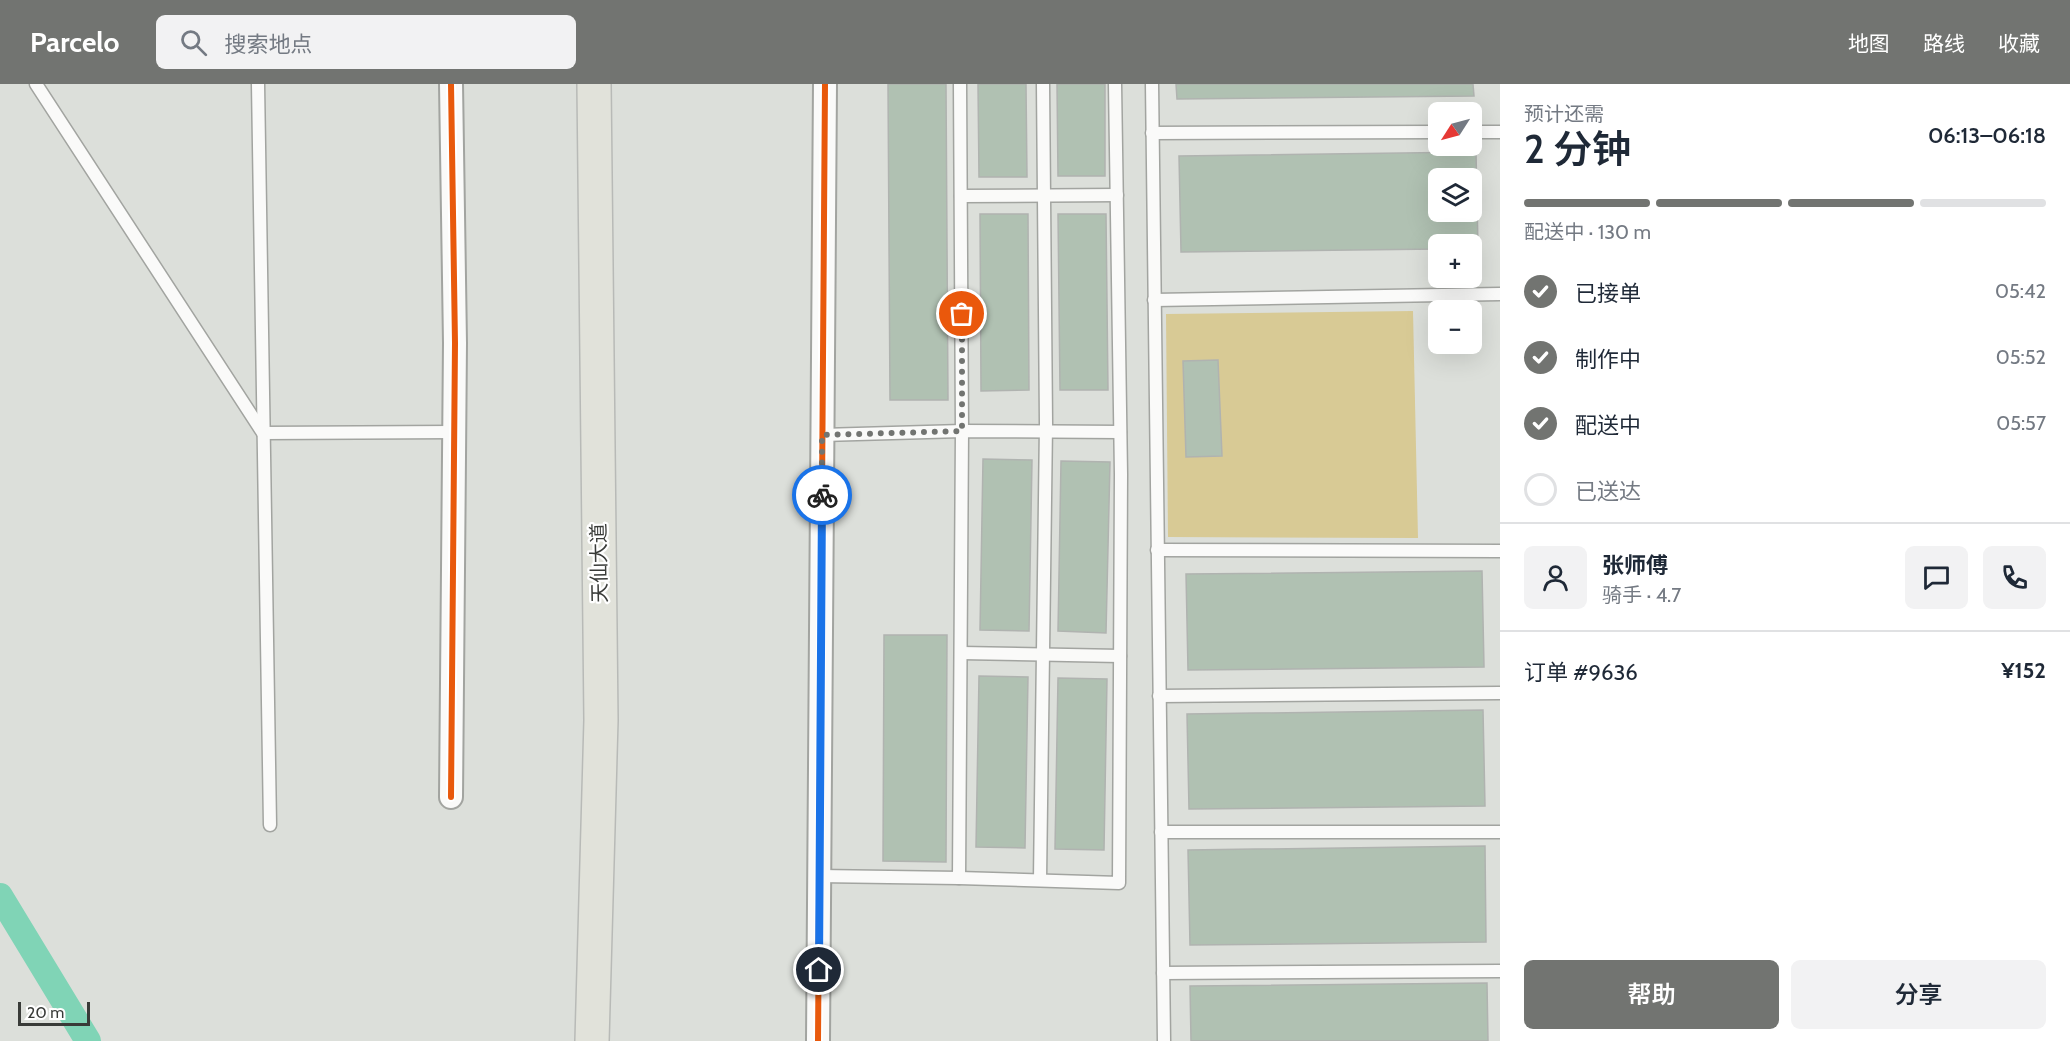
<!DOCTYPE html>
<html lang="zh">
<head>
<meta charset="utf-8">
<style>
	:root { --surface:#fff; --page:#f2f2f3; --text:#1f2937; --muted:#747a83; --line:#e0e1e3; --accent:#727471 }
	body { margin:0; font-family:Cabin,"Noto Sans SC",sans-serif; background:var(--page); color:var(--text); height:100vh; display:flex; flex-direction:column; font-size:22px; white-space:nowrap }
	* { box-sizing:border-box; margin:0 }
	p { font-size:20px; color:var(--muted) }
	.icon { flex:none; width:33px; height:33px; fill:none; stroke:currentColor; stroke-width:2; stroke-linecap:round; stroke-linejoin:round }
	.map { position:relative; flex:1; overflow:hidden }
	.sheet { display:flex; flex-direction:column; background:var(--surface); width:570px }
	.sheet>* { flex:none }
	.needle { width:39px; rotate:234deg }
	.fabs { position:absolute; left:1428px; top:18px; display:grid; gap:12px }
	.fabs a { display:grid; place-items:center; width:54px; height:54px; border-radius:9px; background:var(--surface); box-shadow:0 6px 24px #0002; font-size:30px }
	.scale { position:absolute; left:18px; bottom:15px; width:72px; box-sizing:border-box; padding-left:6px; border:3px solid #393b38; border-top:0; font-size:16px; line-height:21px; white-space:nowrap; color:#393b38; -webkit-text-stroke:4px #fff; paint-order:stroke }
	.pin { position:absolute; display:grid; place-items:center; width:51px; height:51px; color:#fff; margin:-26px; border:3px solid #fff; border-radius:50%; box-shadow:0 2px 6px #0007 }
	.courier { position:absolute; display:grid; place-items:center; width:60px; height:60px; margin:-30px; border:4px solid #1a73e8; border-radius:50%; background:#fff; color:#222; box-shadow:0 2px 8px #0007 }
	.head em { font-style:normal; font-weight:600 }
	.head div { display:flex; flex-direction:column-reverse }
	.head { display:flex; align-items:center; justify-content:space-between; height:102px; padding:0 24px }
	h1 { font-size:39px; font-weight:600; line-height:45px }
	.bar { display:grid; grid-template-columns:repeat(4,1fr); gap:9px 6px; align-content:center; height:72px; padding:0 24px }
	.bar i { height:8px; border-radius:4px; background:var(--line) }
	.bar .on { background:var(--accent) }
	.bar p { grid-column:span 4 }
	.line { display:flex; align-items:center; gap:15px; padding:0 24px; border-top:2px solid var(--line) }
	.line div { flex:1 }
	.round { display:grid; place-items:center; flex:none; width:63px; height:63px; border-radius:9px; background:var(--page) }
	ol { padding:0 24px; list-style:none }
	li { display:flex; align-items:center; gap:18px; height:66px }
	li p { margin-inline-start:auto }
	li .icon { padding:6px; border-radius:50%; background:var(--accent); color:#fff; stroke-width:4 }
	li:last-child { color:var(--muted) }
	li i { width:33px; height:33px; border:3px solid var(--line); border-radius:50% }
	.action { display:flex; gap:12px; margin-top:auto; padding:12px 24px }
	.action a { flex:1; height:69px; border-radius:9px; background:var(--accent); color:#fff; font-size:24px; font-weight:600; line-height:69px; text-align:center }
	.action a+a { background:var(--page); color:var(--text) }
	header { display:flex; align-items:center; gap:36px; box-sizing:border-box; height:84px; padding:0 30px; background:var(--accent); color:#fff }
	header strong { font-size:28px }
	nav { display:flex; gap:33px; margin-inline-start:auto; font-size:21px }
	.search { width:420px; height:54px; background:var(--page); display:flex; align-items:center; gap:15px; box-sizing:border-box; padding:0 21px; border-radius:9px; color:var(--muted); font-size:22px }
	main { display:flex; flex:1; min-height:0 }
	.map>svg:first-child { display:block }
	.green { fill:#d8ca95 }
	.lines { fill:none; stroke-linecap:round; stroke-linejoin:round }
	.canal { stroke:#80d4b6; stroke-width:26 }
	.building { fill:#b0c1b2; stroke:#b0b3b0; stroke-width:1.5; fill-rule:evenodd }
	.lane-casing { stroke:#a2a4a0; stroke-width:15 }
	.street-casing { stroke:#a2a4a0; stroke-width:26 }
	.primary-casing { stroke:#b8bab7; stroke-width:36 }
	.lane { stroke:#fafaf9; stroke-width:12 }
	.street { stroke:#fafaf9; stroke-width:22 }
	.primary { stroke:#e1e2da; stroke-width:33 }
	.cycleway-casing { stroke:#fff; stroke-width:10 }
	.cycleway { stroke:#e8590c; stroke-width:6 }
	.done { stroke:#727471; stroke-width:6; stroke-dasharray:0 10.8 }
	.route { stroke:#1a73e8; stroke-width:8 }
	.labels { text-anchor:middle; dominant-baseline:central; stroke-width:4.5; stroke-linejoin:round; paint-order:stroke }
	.street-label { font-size:20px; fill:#393b38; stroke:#fff }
</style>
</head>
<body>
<header>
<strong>Parcelo</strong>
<div class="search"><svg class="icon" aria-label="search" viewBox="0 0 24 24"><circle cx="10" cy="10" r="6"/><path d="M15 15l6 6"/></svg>搜索地点</div>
<nav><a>地图</a><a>路线</a><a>收藏</a></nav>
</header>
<main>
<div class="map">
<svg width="1500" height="957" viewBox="0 0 1500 957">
	<rect width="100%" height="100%" fill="#dcdfda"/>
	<path class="green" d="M1413,227L1418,454L1168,453L1166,230Z"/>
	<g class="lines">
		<path class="canal" d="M0,812L88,957"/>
	</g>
	<g class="building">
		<path d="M888,0H946L948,316H890Z"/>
		<path d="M978,0H1026L1027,93H979Z"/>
		<path d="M1057,0H1105V92H1058Z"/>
		<path d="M1176,0H1473L1474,12L1177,15Z"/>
		<path d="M1476,68L1478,164H1472V160H1438V165L1181,168L1179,72ZM1438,94H1472V128H1438Z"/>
		<path d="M980,130H1028L1029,306L981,307Z"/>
		<path d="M1058,130H1106L1108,306H1060Z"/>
		<path d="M1218,276L1222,372L1186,373L1183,277Z"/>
		<path d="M983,375L1032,376L1029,547L980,546Z"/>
		<path d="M1061,377L1110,378L1106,549L1058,547Z"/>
		<path d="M1482,487L1484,583L1188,586L1186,490Z"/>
		<path d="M884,551H947L946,778L883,777Z"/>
		<path d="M979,592L1028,593L1025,764L976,763Z"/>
		<path d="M1058,594L1107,595L1104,766L1055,765Z"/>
		<path d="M1483,626L1485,722L1189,725L1187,630Z"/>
		<path d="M1485,762L1486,858L1190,861L1188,766Z"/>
		<path d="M1487,899L1488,957H1191L1190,902Z"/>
	</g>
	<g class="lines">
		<defs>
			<g id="lane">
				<path d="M36,0L263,349L454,348"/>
				<path d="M258,0L270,741"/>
				<path d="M1152,0L1164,957"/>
				<path d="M1472,48H1500"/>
				<path d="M1152,49L1438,48"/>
				<path d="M961,112L1117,111"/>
				<path d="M1154,216L1500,210"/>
				<path d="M822,351L962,347L1120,348"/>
				<path d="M1157,466L1500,467"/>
				<path d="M961,569L1120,572"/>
				<path d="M1159,612L1500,609"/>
				<path d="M1161,748H1500"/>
				<path d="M819,792L959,794L962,347L960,0"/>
				<path d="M959,794L1119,799L1121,390L1115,0"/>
				<path d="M1040,796L1046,340L1043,0"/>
				<path d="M1163,889L1500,887"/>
			</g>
			<g id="street">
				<path d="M451,0L455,259L451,713"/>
				<path d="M818,957L825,0"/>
			</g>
			<path id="primary" d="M592,957L601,636L594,0"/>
		</defs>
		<use href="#lane" class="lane-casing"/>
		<use href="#street" class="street-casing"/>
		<use href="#primary" class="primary-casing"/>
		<use href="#lane" class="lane"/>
		<use href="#street" class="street"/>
		<use href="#primary" class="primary"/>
		<defs>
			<g id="cycleway">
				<path d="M451,0L455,259L451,713"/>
				<path d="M818,957L825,0"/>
			</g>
		</defs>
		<use href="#cycleway" class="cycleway-casing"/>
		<use href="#cycleway" class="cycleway"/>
	</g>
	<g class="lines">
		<path class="done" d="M822,411V351L962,347V230"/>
		<path class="route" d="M819,886L822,411"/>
	</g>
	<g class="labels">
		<g class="street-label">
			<text transform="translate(599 479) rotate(-91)">天仙大道</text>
		</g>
	</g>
</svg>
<div class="fabs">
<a><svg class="needle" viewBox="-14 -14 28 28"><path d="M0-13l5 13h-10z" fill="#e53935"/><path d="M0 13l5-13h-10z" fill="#747a83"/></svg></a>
<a><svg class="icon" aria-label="layers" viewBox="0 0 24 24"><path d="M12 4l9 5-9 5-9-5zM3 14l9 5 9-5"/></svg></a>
<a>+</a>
<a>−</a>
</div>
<div class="scale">20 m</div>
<div class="pin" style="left:962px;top:230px;background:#ea580c"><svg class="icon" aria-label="bag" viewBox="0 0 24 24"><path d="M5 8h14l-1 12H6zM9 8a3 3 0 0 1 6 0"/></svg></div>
<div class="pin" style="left:819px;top:886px;background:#1f2937"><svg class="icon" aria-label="home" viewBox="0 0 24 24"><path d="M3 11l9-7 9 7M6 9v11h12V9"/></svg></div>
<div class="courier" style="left:822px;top:411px"><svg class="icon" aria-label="bike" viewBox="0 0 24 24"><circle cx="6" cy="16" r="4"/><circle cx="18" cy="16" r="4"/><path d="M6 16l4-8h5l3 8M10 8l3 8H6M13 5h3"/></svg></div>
</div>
<section class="sheet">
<div class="head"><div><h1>2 分钟</h1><p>预计还需</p></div><em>06:13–06:18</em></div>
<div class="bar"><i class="on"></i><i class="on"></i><i class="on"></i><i></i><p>配送中 · 130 m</p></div>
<ol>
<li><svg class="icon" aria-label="check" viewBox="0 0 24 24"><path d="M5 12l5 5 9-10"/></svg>已接单<p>05:42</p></li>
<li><svg class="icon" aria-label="check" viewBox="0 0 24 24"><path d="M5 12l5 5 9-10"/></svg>制作中<p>05:52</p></li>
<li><svg class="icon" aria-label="check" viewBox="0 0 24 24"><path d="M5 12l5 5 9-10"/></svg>配送中<p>05:57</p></li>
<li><i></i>已送达</li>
</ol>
<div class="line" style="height:108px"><a class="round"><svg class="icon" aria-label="person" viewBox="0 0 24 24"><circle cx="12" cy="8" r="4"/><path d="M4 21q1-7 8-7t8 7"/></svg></a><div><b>张师傅</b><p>骑手 · 4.7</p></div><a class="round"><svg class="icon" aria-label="chat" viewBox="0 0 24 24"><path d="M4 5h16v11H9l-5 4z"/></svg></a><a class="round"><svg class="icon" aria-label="phone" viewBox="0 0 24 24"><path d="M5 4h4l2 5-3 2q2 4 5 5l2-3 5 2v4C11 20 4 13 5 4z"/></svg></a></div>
<div class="line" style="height:78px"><div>订单 #9636</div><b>¥152</b></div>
<div class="action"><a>帮助</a><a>分享</a></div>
</section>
</main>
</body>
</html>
